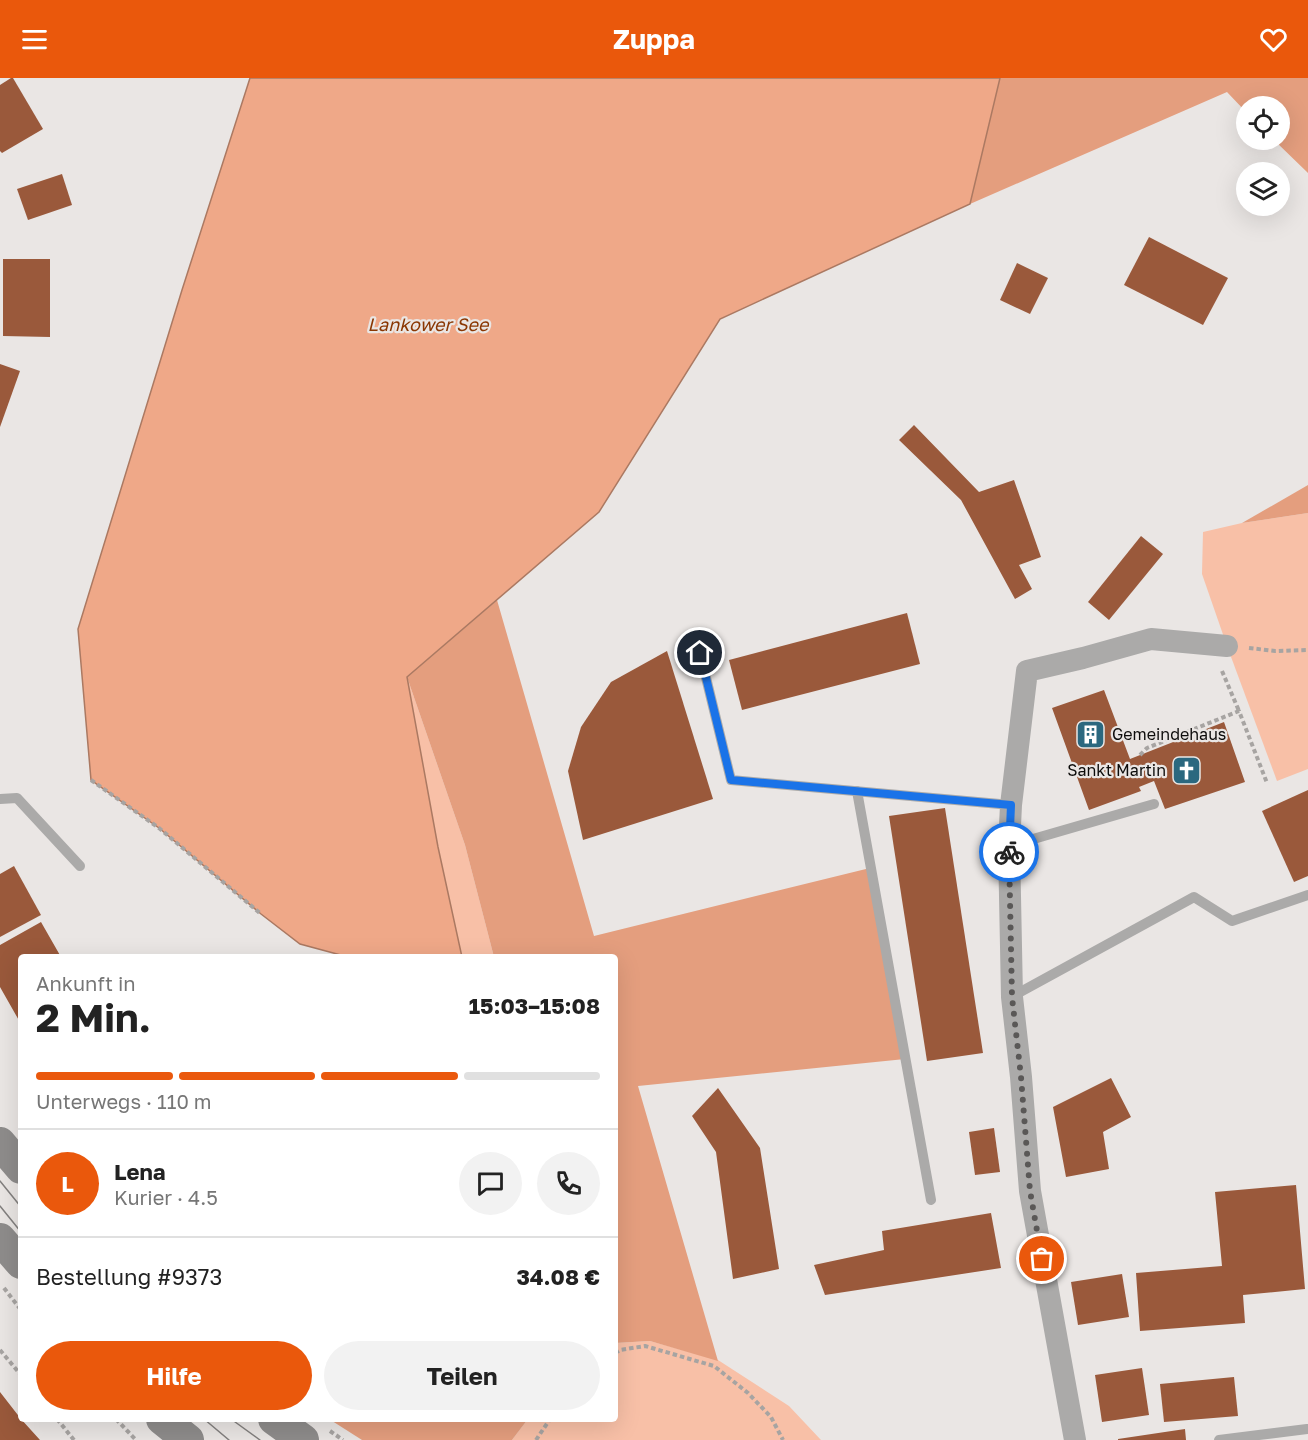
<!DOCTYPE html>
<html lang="de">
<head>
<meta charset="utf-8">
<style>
	:root { --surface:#fff; --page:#f2f2f2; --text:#222; --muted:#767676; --line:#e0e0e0; --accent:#ea580c }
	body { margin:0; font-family:"Golos Text",sans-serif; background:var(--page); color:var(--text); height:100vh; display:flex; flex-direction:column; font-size:22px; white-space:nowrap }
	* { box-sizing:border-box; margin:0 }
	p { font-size:20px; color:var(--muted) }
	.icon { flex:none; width:33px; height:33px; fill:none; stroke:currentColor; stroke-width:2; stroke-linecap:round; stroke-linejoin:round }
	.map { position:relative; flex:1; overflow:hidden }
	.drawer { position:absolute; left:18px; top:876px; width:600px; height:468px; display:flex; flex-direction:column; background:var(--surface); border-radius:6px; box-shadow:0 6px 24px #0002 }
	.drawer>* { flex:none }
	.buttons { position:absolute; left:1236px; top:18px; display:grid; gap:12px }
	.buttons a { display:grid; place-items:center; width:54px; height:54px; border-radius:50%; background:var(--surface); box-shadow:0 6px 24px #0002; font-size:30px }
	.pin { position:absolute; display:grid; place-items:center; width:51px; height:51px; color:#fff; margin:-26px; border:3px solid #fff; border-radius:50%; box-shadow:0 2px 6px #0007 }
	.courier { position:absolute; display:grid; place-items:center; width:60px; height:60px; margin:-30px; border:4px solid #1a73e8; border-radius:50%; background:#fff; color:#222; box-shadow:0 2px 8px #0007 }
	.head em { font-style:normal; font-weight:700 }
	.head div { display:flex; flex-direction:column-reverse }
	.head { display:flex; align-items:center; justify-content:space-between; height:102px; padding:0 18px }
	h1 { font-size:39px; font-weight:700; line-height:45px }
	.bar { display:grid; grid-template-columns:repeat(4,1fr); gap:9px 6px; align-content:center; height:72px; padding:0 18px }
	.bar i { height:8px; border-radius:4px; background:var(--line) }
	.bar .on { background:var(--accent) }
	.bar p { grid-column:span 4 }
	.line { display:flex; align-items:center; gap:15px; padding:0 18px; border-top:2px solid var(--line) }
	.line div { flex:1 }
	.round { display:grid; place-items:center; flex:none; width:63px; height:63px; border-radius:32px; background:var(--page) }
	.button { display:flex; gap:12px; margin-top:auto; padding:12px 18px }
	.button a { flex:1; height:69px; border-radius:36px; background:var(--accent); color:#fff; font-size:24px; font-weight:700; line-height:69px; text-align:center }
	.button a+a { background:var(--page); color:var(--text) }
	header { display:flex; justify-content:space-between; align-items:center; height:78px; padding:0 18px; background:var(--accent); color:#fff; font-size:27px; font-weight:700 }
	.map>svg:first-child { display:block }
	.green { fill:#f8c0a7 }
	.forest { fill:#e49e7e }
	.water { fill:#efa888; stroke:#ab7962; stroke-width:1.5 }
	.building { fill:#9a593b }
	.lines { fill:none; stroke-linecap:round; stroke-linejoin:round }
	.path { stroke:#a7a4a2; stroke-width:4; stroke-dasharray:4.5 3; stroke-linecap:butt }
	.lane { stroke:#abaaa9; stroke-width:10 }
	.street { stroke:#abaaa9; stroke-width:22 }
	.secondary { stroke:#8e8c8b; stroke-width:32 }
	.tram { stroke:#83807f; stroke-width:1.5 }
	.done { stroke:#5a5857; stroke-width:6; stroke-dasharray:0 10.8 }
	.route { stroke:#1a73e8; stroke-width:8 }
	.labels { text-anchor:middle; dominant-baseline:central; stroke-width:4.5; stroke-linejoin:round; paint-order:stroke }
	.poi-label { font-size:16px; fill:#0d0c0b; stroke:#eae6e4; text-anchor:start }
	.water-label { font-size:18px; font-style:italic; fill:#8a3703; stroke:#eae6e4 }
</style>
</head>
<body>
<header><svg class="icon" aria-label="menu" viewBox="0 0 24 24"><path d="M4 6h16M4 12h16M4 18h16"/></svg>Zuppa<svg class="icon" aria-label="heart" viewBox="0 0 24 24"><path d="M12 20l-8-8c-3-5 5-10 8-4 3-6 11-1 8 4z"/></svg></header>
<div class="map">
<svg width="1308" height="1362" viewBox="0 0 1308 1362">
	<rect width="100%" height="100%" fill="#eae6e4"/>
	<g class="green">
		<path d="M1308,435V691L1277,703L1227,568L1202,496L1203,454L1242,445Z"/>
		<path d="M407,599L465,767L494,879H462L438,769Z"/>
		<path d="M650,1263L718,1282L789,1328L821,1362H512L528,1341H615V1265Z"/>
	</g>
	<g class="forest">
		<path d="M1000,0H1308V95L1274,62H1280V28H1246V34L1227,14L970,126Z"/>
		<path d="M1308,407V435L1242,445Z"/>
		<path d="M497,522L594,858L870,790L905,981L638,1008L718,1283L650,1263L615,1265V879H494L465,767L407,599Z"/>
		<path d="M329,1341H528L512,1362H362Z"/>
	</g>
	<path class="water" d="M250,0H1000L970,126L720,241L599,434L407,599L438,769L462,879H348L300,866L261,836L159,750L91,702L78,551L182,212Z"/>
	<g class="building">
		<path d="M11,0H13L43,51L2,75L0,73V7Z"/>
		<path d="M62,96L72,127L28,142L17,111Z"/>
		<path d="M1149,159L1228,200L1203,247L1124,207Z"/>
		<path d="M3,181H50V259L3,258Z"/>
		<path d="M1017,185L1048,200L1030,236L1000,222Z"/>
		<path d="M0,286L20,293L0,349Z"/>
		<path d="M914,347L979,414L1014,402L1041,479L1019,487L1032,511L1015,521L961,422L899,362Z"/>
		<path d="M1141,458L1163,476L1109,542L1088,524Z"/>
		<path d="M907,535L920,586L742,632L729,582Z"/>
		<path d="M667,573L713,721L583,762L568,693L581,649L611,604Z"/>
		<path d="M1104,612L1130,681L1224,644L1245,704L1165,731L1154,703L1139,709L1141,713L1089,732L1052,630Z"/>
		<path d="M1308,712V798L1294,804L1262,733Z"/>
		<path d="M945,730L983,975L927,983L889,738Z"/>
		<path d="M14,788L41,837L0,859V796Z"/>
		<path d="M41,844L61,879H21V946L0,909V867Z"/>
		<path d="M1111,1000L1131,1039L1103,1054L1109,1091L1066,1099L1053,1029Z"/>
		<path d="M718,1010L760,1070L779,1191L733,1201L716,1074L692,1038Z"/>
		<path d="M994,1050L1000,1094L975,1097L969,1054Z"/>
		<path d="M1296,1107L1305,1211L1243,1217L1245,1245L1140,1253L1136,1195L1222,1188L1215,1114Z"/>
		<path d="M991,1135L1001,1190L825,1217L814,1187L884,1172L882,1153Z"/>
		<path d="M1122,1196L1129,1239L1078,1247L1071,1204Z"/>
		<path d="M1142,1290L1149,1337L1102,1344L1095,1297Z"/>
		<path d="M1234,1299L1238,1338L1164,1344L1160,1306Z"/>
		<path d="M0,1314L21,1341L40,1362H0Z"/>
		<path d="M1185,1351L1186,1362H1118V1361Z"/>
	</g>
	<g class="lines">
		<g class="path">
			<path d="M1249,570L1275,573L1308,572"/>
			<path d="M1222,593L1239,633"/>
			<path d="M1140,677L1147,670L1239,633L1267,705"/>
			<path d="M91,702L159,750L261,836"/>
			<path d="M4,1210L21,1232"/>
			<path d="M0,1272L21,1297"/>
			<path d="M615,1275L620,1272L645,1268L714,1288L748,1315L771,1339L783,1362"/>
			<path d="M57,1341L74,1362"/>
			<path d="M116,1341L136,1362"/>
			<path d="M330,1353L343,1362"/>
			<path d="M536,1362L550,1341"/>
		</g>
		<g class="lane">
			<path d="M700,575L731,702L1011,727"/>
			<path d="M857,713L931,1122"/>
			<path d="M0,721L17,720L80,788"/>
			<path d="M1009,768L1154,726"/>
			<path d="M1013,918L1194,819L1232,843L1308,817"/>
			<path d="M1219,1362L1307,1351"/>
		</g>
		<path class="street" d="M1075,1362L1030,1113L1021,999L1012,919L1009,768L1011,727L1027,593L1083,580L1151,561L1227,568"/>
		<g class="secondary">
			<path d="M0,1065L21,1090"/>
			<path d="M0,1161L21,1185"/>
			<path d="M162,1341L188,1362"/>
			<path d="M274,1341L303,1362"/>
		</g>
		<g class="tram">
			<path d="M0,1103L21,1129"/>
			<path d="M0,1128L21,1154"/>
			<path d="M204,1341L229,1362"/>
			<path d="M231,1341L260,1362"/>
		</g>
	</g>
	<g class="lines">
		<path class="done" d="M1009,774L1012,919L1021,999L1030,1113L1042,1181"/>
		<path class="route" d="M700,575L731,702L1011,727L1009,774"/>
	</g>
	<defs>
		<symbol id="building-square" viewBox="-11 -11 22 22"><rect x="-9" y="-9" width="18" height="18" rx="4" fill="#2b687f" stroke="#eae6e4"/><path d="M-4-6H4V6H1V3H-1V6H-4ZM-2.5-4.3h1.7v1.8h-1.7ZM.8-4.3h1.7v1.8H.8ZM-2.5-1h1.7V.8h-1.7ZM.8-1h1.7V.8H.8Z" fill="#fff"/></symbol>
		<symbol id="church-square" viewBox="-11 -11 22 22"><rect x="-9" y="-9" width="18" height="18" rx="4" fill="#2b687f" stroke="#eae6e4"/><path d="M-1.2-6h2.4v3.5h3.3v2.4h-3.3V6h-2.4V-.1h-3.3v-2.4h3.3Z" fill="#fff"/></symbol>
	</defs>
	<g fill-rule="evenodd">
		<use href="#building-square" x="1074" y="640" width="33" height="33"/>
		<use href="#church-square" x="1170" y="676" width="33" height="33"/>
	</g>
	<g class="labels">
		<g class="poi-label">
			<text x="1112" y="656">Gemeindehaus</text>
			<text x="1166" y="692" text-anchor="end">Sankt Martin</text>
		</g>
		<g class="water-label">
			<text x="428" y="246">Lankower See</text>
		</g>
	</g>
</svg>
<div class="buttons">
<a><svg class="icon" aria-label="locate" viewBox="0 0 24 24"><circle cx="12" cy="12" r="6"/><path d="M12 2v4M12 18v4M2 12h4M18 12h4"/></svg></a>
<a><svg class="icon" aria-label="layers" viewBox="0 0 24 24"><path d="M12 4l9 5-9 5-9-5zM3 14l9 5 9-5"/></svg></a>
</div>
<div class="pin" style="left:1042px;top:1181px;background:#ea580c"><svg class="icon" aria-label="bag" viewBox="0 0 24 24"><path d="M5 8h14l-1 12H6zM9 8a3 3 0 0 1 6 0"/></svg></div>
<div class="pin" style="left:700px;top:575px;background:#1f2937"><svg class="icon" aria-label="home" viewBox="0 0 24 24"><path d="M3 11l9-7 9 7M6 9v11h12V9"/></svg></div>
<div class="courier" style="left:1009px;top:774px"><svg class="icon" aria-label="bike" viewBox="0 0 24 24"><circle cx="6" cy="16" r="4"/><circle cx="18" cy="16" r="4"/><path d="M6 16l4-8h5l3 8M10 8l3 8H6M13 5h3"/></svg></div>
<section class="drawer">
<div class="head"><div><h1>2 Min.</h1><p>Ankunft in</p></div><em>15:03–15:08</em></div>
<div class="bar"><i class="on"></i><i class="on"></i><i class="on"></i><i></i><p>Unterwegs · 110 m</p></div>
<div class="line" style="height:108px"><b class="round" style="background:var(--accent);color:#fff">L</b><div><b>Lena</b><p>Kurier · 4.5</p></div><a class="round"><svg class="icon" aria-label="chat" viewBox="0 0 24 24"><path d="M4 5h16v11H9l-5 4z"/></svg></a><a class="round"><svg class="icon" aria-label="phone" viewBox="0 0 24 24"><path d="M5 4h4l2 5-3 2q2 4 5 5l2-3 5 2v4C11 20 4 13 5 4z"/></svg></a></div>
<div class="line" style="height:78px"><div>Bestellung #9373</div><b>34.08 €</b></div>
<div class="button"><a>Hilfe</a><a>Teilen</a></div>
</section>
</div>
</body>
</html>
